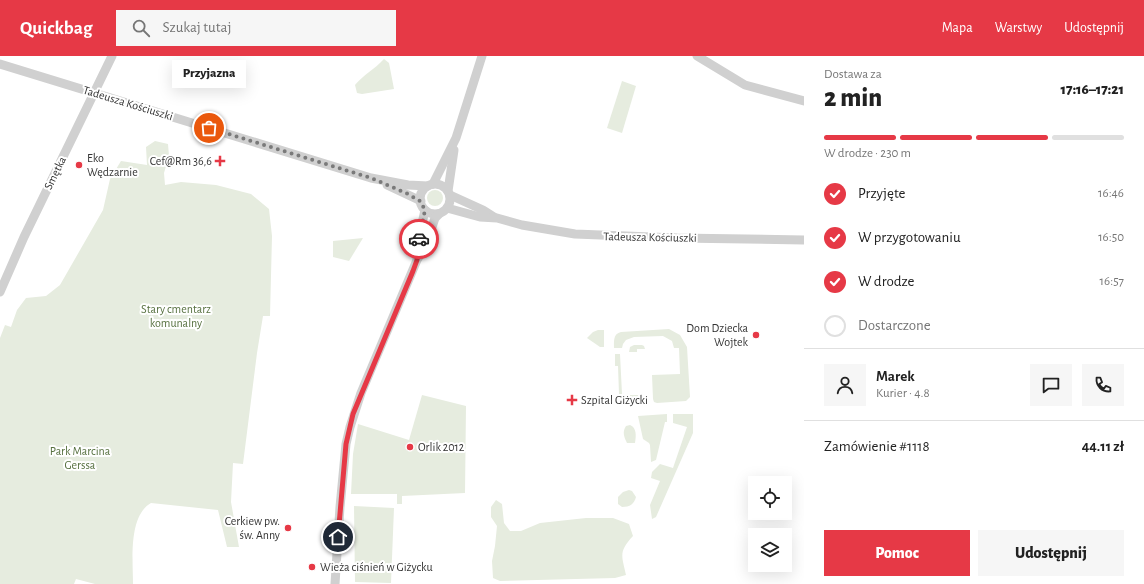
<!DOCTYPE html>
<html lang="pl">
<head>
<meta charset="utf-8">
<style>
	:root { --surface:#fff; --page:#f6f6f6; --text:#222; --muted:#767676; --line:#e0e0e0; --accent:#e63946 }
	body { margin:0; font-family:"Alegreya Sans",sans-serif; background:var(--page); color:var(--text); height:100vh; display:flex; flex-direction:column; font-size:15px; white-space:nowrap }
	* { box-sizing:border-box; margin:0 }
	p { font-size:13px; color:var(--muted) }
	.icon { flex:none; width:22px; height:22px; fill:none; stroke:currentColor; stroke-width:2; stroke-linecap:round; stroke-linejoin:round }
	.map { position:relative; flex:1; overflow:hidden }
	.panel { display:flex; flex-direction:column; background:var(--surface); width:340px }
	.panel>* { flex:none }
	.fabs { position:absolute; left:748px; top:420px; display:grid; gap:8px }
	.fabs a { display:grid; place-items:center; width:44px; height:44px; border-radius:0px; background:var(--surface); box-shadow:0 4px 16px #0002; font-size:20px }
	.pin { position:absolute; display:grid; place-items:center; width:34px; height:34px; color:#fff; margin:-17px; border:2px solid #fff; border-radius:50%; box-shadow:0 1px 4px #0007 }
	.courier { position:absolute; display:grid; place-items:center; width:40px; height:40px; margin:-20px; border:3px solid #e63946; border-radius:50%; background:#fff; color:#222; box-shadow:0 1px 5px #0007 }
	.bubble { position:absolute; height:28px; border-radius:0px; background:var(--surface); box-shadow:0 4px 16px #0002; font-size:13px; font-weight:800; line-height:28px; text-align:center }
	.headline em { font-style:normal; font-weight:800 }
	.headline div { display:flex; flex-direction:column-reverse }
	.headline { display:flex; align-items:center; justify-content:space-between; height:68px; padding:0 20px }
	h1 { font-size:26px; font-weight:800; line-height:30px }
	.bar { display:grid; grid-template-columns:repeat(4,1fr); gap:6px 4px; align-content:center; height:48px; padding:0 20px }
	.bar i { height:5px; border-radius:3px; background:var(--line) }
	.bar .selected { background:var(--accent) }
	.bar p { grid-column:span 4 }
	.line { display:flex; align-items:center; gap:10px; padding:0 20px; border-top:1px solid var(--line) }
	.line div { flex:1 }
	.round { display:grid; place-items:center; flex:none; width:42px; height:42px; border-radius:0px; background:var(--page) }
	ol { padding:0 20px; list-style:none }
	li { display:flex; align-items:center; gap:12px; height:44px }
	li p { margin-inline-start:auto }
	li .icon { padding:4px; border-radius:50%; background:var(--accent); color:#fff; stroke-width:4 }
	li:last-child { color:var(--muted) }
	li i { width:22px; height:22px; border:2px solid var(--line); border-radius:50% }
	.primary-button { display:flex; gap:8px; margin-top:auto; padding:8px 20px }
	.primary-button a { flex:1; height:46px; border-radius:0px; background:var(--accent); color:#fff; font-size:16px; font-weight:800; line-height:46px; text-align:center }
	.primary-button a+a { background:var(--page); color:var(--text) }
	header { display:flex; align-items:center; gap:24px; box-sizing:border-box; height:56px; padding:0 20px; background:var(--accent); color:#fff }
	header strong { font-size:19px }
	nav { display:flex; gap:22px; margin-inline-start:auto; font-size:14px }
	.search { width:280px; height:36px; background:var(--page); display:flex; align-items:center; gap:10px; box-sizing:border-box; padding:0 14px; border-radius:0px; color:var(--muted); font-size:15px }
	main { display:flex; flex:1; min-height:0 }
	.map>svg:first-child { display:block }
	.green { fill:#e6ecdf }
	.lines { fill:none; stroke-linecap:round; stroke-linejoin:round }
	.minor { stroke:#d0d0d0; stroke-width:9 }
	.done { stroke:#7a7a7a; stroke-width:4; stroke-dasharray:0 7.2 }
	.route { stroke:#e63946; stroke-width:5 }
	.poi-dot { fill:#e63946; stroke:#fff; stroke-width:1.5 }
	.labels { text-anchor:middle; dominant-baseline:central; stroke-width:4; stroke-linejoin:round; paint-order:stroke }
	.street-label { font-size:12px; fill:#333; stroke:#fff }
	.poi-label { font-size:12px; fill:#333; stroke:#fff; text-anchor:start }
	.park-label { font-size:12px; fill:#56703f; stroke:#fff }
</style>
</head>
<body>
<header>
<strong>Quickbag</strong>
<div class="search"><svg class="icon" aria-label="search" viewBox="0 0 24 24"><circle cx="10" cy="10" r="6"/><path d="M15 15l6 6"/></svg>Szukaj tutaj</div>
<nav><a>Mapa</a><a>Warstwy</a><a>Udostępnij</a></nav>
</header>
<main>
<div class="map">
<svg width="804" height="528" viewBox="0 0 804 528">
	<rect width="100%" height="100%" fill="#fff"/>
	<g class="green">
		<path d="M384,3L389,7L394,33L362,38L357,37L355,29C363,19 375,13 384,3Z"/>
		<path d="M622,25L636,30L622,77L607,72Z"/>
		<path d="M155,85L168,88L169,100L164,117L165,129L181,126L216,129L251,138L269,153L272,180L270,260H263L257,297L243,408L233,407L231,446L239,491H227L218,454L151,447C128,460 133,505 133,528H95L76,523L74,528H0V282L5,269L11,271L17,254L26,242L46,240L60,229L103,154L110,123L121,105L147,109L146,91Z"/>
		<circle cx="435" cy="142" r="8"/>
		<path d="M363,182L349,205L333,201V185Z"/>
		<path d="M669,273L680,279L687,291L690,341L686,345L657,347L654,346L653,343L652,319L680,318L679,292H674L672,285L663,280L634,281L626,284L623,288L622,292H614C614,285 613,278 621,276Z"/>
		<path d="M598,274H604V291H600L587,282L593,276Z"/>
		<path d="M634,289H642L644,290L645,293H637V296H629L630,291Z"/>
		<path d="M615,298H620L622,338H619L618,310H615Z"/>
		<path d="M422,339L466,350L465,437L402,440V448H397V438H351L353,398L358,368L409,384Z"/>
		<path d="M630,339H638V343H646V345C639,350 631,347 630,339Z"/>
		<path d="M667,358V366H665L656,404L651,406L650,389L649,387L643,383L638,360Z"/>
		<path d="M673,358H693V377L656,461L652,463L650,449L660,425L651,422L652,416L660,408L673,412L687,371L673,367Z"/>
		<path d="M630,369C637,372 636,380 635,387H627C624,381 622,376 626,370Z"/>
		<path d="M629,434L632,435L636,441C634,448 630,451 622,451L618,448V441L623,436Z"/>
		<path d="M496,444L502,448L504,467L510,475H521L540,467L586,462H613L629,468L633,480C618,496 622,500 626,519L615,522L500,525L493,522L492,505L495,490L497,470L491,461V451Z"/>
		<path d="M354,450L394,452L391,527L355,526Z"/>
	</g>
	<g class="lines">
		<g class="minor">
			<path d="M697,0L745,29L804,45"/>
			<path d="M0,8L371,122L408,129L428,130"/>
			<path d="M433,128L456,82L482,0"/>
			<circle cx="435" cy="143" r="15"/>
			<path d="M387,129L421,145"/>
			<path d="M448,135L454,94"/>
			<path d="M450,139L483,154L494,161"/>
			<path d="M447,152L480,161L497,162L522,169L575,178L677,182L804,184"/>
			<path d="M417,202L418,186L425,154"/>
			<path d="M0,236L24,181L112,0"/>
			<path d="M335,528L340,451L346,388L350,371L361,337L417,204L426,189L435,162L439,158"/>
		</g>
	</g>
	<g class="lines">
		<path class="done" d="M209,72L371,122L406,137L420,145L425,154L419,183"/>
		<path class="route" d="M338,481L346,388L353,358L413,215L417,204L419,183"/>
	</g>
	<g class="poi-dot">
		<path d="M218 99h4v4h4v4h-4v4h-4v-4h-4v-4h4z"/>
		<circle cx="79" cy="109" r="4"/>
		<circle cx="756" cy="279" r="4"/>
		<path d="M570 338h4v4h4v4h-4v4h-4v-4h-4v-4h4z"/>
		<circle cx="410" cy="391" r="4"/>
		<circle cx="288" cy="472" r="4"/>
		<circle cx="312" cy="511" r="4"/>
	</g>
	<g class="labels">
		<g class="street-label">
			<text transform="translate(128 47) rotate(17)">Tadeusza Kościuszki</text>
			<text transform="translate(55 117) rotate(-64)">Smętka</text>
			<text transform="translate(650 181) rotate(1)">Tadeusza Kościuszki</text>
		</g>
		<g class="poi-label">
			<text x="87" y="102">Eko<tspan x="87" dy="14">Wędzarnie</tspan></text>
			<text x="212" y="105" text-anchor="end">Cef@Rm 36,6</text>
			<text x="748" y="272" text-anchor="end">Dom Dziecka<tspan x="748" dy="14">Wojtek</tspan></text>
			<text x="581" y="344">Szpital Giżycki</text>
			<text x="418" y="391">Orlik 2012</text>
			<text x="280" y="465" text-anchor="end">Cerkiew pw.<tspan x="280" dy="14">św. Anny</tspan></text>
			<text x="320" y="511">Wieża ciśnień w Giżycku</text>
		</g>
		<g class="park-label">
			<text x="176" y="253">Stary cmentarz<tspan x="176" dy="14">komunalny</tspan></text>
			<text x="80" y="395">Park Marcina<tspan x="80" dy="14">Gerssa</tspan></text>
		</g>
	</g>
</svg>
<div class="fabs">
<a><svg class="icon" aria-label="locate" viewBox="0 0 24 24"><circle cx="12" cy="12" r="6"/><path d="M12 2v4M12 18v4M2 12h4M18 12h4"/></svg></a>
<a><svg class="icon" aria-label="layers" viewBox="0 0 24 24"><path d="M12 4l9 5-9 5-9-5zM3 14l9 5 9-5"/></svg></a>
</div>
<div class="pin" style="left:209px;top:72px;background:#ea580c"><svg class="icon" aria-label="bag" viewBox="0 0 24 24"><path d="M5 8h14l-1 12H6zM9 8a3 3 0 0 1 6 0"/></svg></div>
<div class="pin" style="left:338px;top:481px;background:#1f2937"><svg class="icon" aria-label="home" viewBox="0 0 24 24"><path d="M3 11l9-7 9 7M6 9v11h12V9"/></svg></div>
<div class="courier" style="left:419px;top:183px"><svg class="icon" aria-label="car" viewBox="0 0 24 24"><path d="M5 17H2v-5l4-1 3-4h7l3 4 3 1v5h-3M9 17h6M6 11h13"/><circle cx="7" cy="17" r="2"/><circle cx="17" cy="17" r="2"/></svg></div>
<div class="bubble" style="left:172px;top:4px;width:74px">Przyjazna</div>
</div>
<section class="panel">
<div class="headline"><div><h1>2 min</h1><p>Dostawa za</p></div><em>17:16–17:21</em></div>
<div class="bar"><i class="selected"></i><i class="selected"></i><i class="selected"></i><i></i><p>W drodze · 230 m</p></div>
<ol>
<li><svg class="icon" aria-label="check" viewBox="0 0 24 24"><path d="M5 12l5 5 9-10"/></svg>Przyjęte<p>16:46</p></li>
<li><svg class="icon" aria-label="check" viewBox="0 0 24 24"><path d="M5 12l5 5 9-10"/></svg>W przygotowaniu<p>16:50</p></li>
<li><svg class="icon" aria-label="check" viewBox="0 0 24 24"><path d="M5 12l5 5 9-10"/></svg>W drodze<p>16:57</p></li>
<li><i></i>Dostarczone</li>
</ol>
<div class="line" style="height:72px"><a class="round"><svg class="icon" aria-label="person" viewBox="0 0 24 24"><circle cx="12" cy="8" r="4"/><path d="M4 21q1-7 8-7t8 7"/></svg></a><div><b>Marek</b><p>Kurier · 4.8</p></div><a class="round"><svg class="icon" aria-label="chat" viewBox="0 0 24 24"><path d="M4 5h16v11H9l-5 4z"/></svg></a><a class="round"><svg class="icon" aria-label="phone" viewBox="0 0 24 24"><path d="M5 4h4l2 5-3 2q2 4 5 5l2-3 5 2v4C11 20 4 13 5 4z"/></svg></a></div>
<div class="line" style="height:52px"><div>Zamówienie #1118</div><b>44.11 zł</b></div>
<div class="primary-button"><a>Pomoc</a><a>Udostępnij</a></div>
</section>
</main>
</body>
</html>
